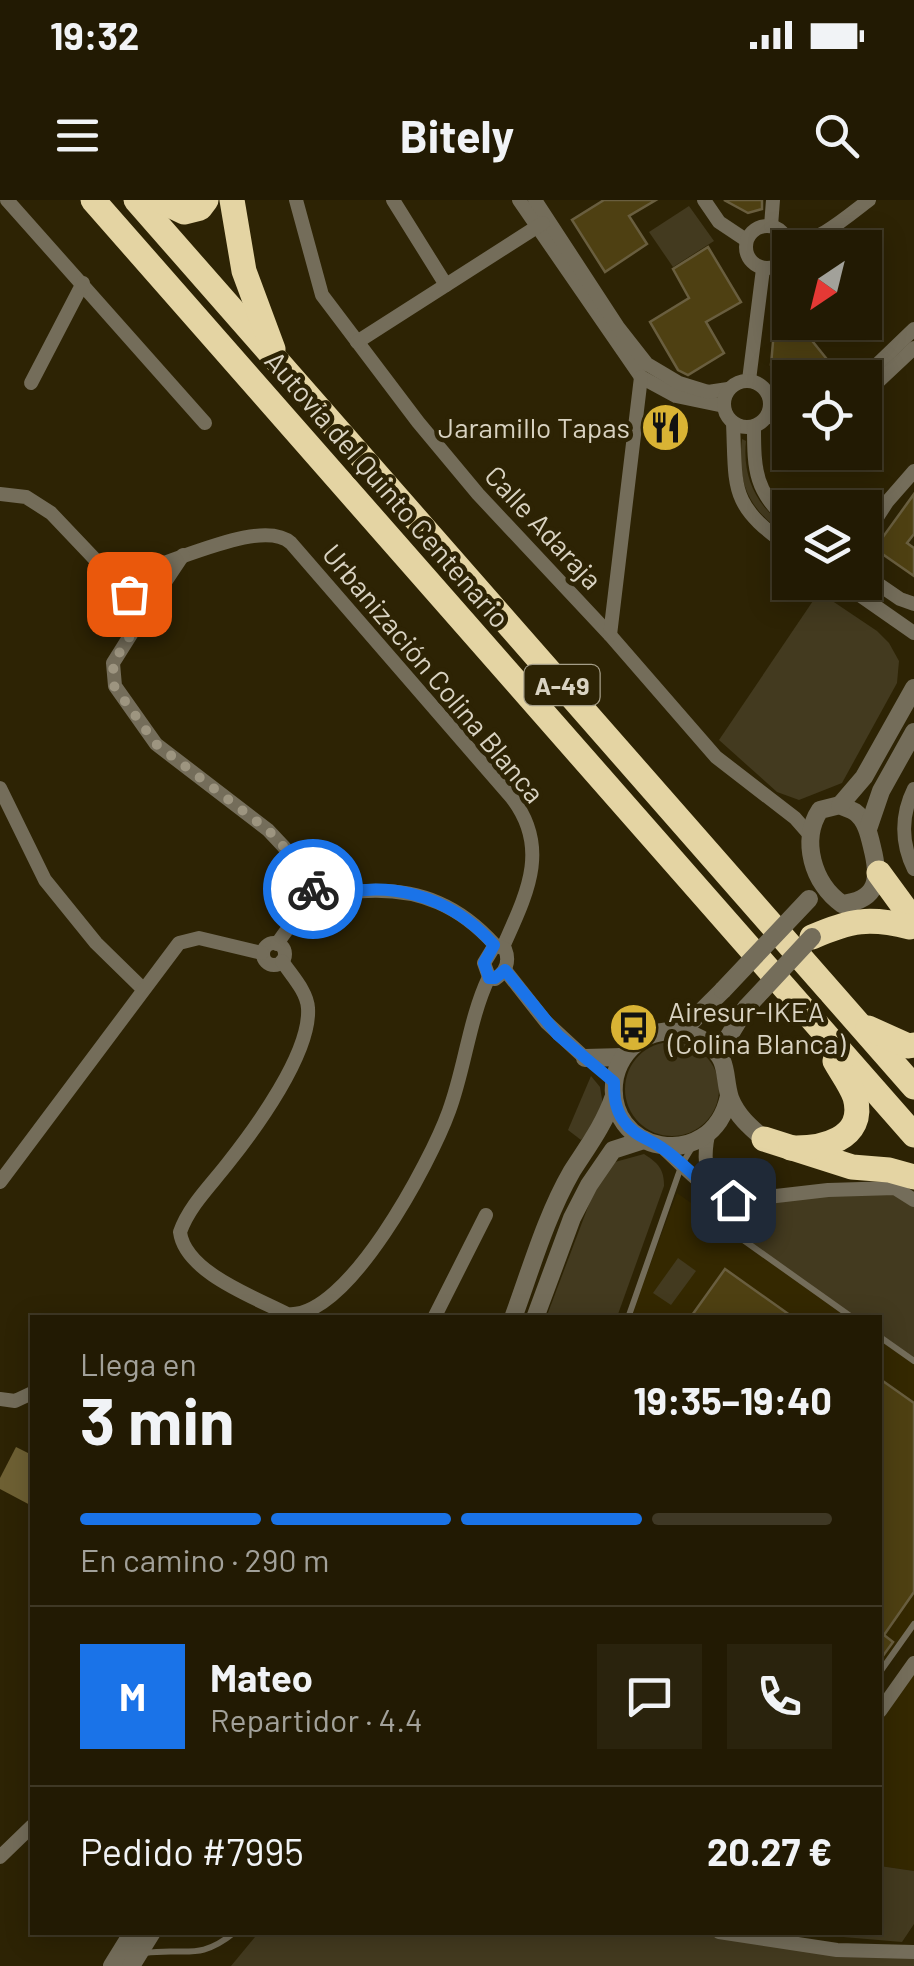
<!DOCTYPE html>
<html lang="es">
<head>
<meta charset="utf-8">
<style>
	:root { --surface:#221a03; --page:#2a230d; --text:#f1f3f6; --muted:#a2a19a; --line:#3f3825; --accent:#1a73e8 }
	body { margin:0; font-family:Barlow,sans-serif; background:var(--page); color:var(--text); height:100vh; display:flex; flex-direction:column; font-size:38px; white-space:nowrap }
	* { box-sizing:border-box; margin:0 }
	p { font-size:32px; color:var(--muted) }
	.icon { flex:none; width:55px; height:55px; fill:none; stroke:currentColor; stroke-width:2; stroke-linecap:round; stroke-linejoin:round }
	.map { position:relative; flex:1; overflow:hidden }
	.side { position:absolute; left:30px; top:1115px; width:852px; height:620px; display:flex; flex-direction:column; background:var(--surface); border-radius:0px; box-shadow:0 5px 25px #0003,0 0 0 2px var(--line) }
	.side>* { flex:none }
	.needle { width:65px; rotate:215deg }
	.tools { position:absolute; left:772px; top:30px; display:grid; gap:20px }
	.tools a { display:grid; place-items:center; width:110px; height:110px; border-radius:0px; background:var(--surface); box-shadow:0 5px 25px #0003,0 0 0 2px var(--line); font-size:50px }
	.pin { position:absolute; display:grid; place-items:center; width:85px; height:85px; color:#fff; margin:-42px; border-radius:20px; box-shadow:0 5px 15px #0006 }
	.courier { position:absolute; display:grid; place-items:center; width:100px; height:100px; margin:-50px; border:8px solid #1a73e8; border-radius:50%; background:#fff; color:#222; box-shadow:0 2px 12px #0007 }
	.head em { font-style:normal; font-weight:700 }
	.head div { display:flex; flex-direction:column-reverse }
	.head { display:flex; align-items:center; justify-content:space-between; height:170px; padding:0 50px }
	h1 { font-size:65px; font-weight:700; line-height:75px }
	.bar { display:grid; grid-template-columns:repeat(4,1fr); gap:15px 10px; align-content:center; height:120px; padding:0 50px }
	.bar i { height:12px; border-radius:8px; background:var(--line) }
	.bar .active { background:var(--accent) }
	.bar p { grid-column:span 4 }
	.line { display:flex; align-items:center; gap:25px; padding:0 50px; border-top:2px solid var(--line) }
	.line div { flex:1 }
	.round { display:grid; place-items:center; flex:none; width:105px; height:105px; border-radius:0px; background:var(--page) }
	.status { display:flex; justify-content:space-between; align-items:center; height:70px; padding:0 50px; background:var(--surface); direction:ltr }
	.status svg { height:28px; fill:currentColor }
	header { display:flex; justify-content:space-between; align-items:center; height:130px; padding:0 50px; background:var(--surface); font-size:45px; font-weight:700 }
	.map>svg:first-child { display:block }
	.built { fill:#342800 }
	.green { fill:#433a1f }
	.water { fill:#6e6033 }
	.building { fill:#4e4012; stroke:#695e3f; stroke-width:2.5 }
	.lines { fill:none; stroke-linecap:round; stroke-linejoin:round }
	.service { stroke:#746d5a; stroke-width:6 }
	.minor { stroke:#746d5a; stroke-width:14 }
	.tertiary { stroke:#746d5a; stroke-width:18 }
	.motorway { stroke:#e4d4a3; stroke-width:25 }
	.tertiary-bridge { stroke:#746d5a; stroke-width:18 }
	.done { stroke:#9d9580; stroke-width:10; stroke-dasharray:0 18 }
	.route { stroke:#1a73e8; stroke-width:12 }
	.labels { text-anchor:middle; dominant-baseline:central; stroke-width:9; stroke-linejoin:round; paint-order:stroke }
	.shield { fill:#2d2304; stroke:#a59e89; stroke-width:2.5 }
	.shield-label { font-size:25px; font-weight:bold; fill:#d9d3c2 }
	.poi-label { font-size:28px; fill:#d9d3c2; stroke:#2d2304; text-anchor:end }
	.street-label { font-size:28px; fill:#d9d3c2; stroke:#2d2304 }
</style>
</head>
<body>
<div class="status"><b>19:32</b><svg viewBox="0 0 49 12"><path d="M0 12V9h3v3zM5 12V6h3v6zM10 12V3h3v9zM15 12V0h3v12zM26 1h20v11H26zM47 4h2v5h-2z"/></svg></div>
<header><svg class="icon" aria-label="menu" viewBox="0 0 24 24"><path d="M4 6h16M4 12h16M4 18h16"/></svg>Bitely<svg class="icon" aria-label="search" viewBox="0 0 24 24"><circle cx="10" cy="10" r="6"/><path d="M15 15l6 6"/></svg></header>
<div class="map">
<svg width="914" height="1766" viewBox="0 0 914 1766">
	<rect width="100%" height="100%" fill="#2d2304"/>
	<g class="built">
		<path d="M677,993L854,1117L630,1118Z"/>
		<path d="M880,1136L914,1160V1425L880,1472Z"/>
		<path d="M914,1473V1671L880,1666V1523Z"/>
	</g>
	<g class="green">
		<path d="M689,6L714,41L673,67L649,32Z"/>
		<path d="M742,239L746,241C742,280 758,308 790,330V338C751,311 736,287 742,239Z"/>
		<path d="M819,392L877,431L889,443L899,461L897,483L842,583L799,600L777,592L719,540Z"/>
		<circle cx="672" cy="889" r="47"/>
		<path d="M591,876L600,887L604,911L581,940L568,930Z"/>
		<path d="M644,954C658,963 664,969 664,986L617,1117L546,1118L597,983L615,962Z"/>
		<path d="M895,988L914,1000V1160L880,1136V1118L854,1117L711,1017L733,1001Z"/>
		<path d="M678,1058L696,1071L671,1105L653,1093Z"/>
		<path d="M880,1666L914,1671V1724L902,1742L796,1733L880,1732Z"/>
		<path d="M259,1732H716L914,1752V1766H231Z"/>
	</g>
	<path class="water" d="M16,1247L32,1255V1306L0,1289V1278Z"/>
	<g class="building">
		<path d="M604,0H656L629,16L647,44L605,72L572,20Z"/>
		<path d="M724,0H762V9L748,13Z"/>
		<path d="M708,47L741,102L706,122L724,153L688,175L678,170L650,122L689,98L673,69Z"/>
		<path d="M777,96L790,113V122H797L842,178H786L771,165Z"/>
		<path d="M914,294V334L907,343L914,348V376L881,353L880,341Z"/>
		<path d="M725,1069L794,1118H690Z"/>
		<path d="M880,1179L914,1203V1392L884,1435L893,1442L880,1460Z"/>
	</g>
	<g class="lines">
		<g class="service">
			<path d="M702,987L711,1017L853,1118"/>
			<path d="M628,1118L682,964L693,946"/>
			<path d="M880,1137L914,1161"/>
			<path d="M880,1472L914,1424"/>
			<path d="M145,1753C186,1747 198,1762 235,1732"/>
		</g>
		<g class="minor">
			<path d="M7,0L205,223"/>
			<path d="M296,0L322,95L418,222L478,294L610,435L716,557L795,618L809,634"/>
			<path d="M393,0L446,85"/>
			<path d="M519,0L641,177L676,196L724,206"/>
			<path d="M535,0L618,127L647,164L679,183L708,192L728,189"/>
			<path d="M704,0L719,22L746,40"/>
			<circle cx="767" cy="47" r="21"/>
			<path d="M771,26L773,0"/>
			<path d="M788,46C820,41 844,19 869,0"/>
			<path d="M357,142L543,23"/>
			<path d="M863,178L914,129"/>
			<path d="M749,180L763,69"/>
			<circle cx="747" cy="204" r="23"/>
			<path d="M31,183L83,83"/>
			<path d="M865,194L914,148"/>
			<path d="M768,217L790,218"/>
			<path d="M733,223C736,290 729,305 790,347"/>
			<path d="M754,227C754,270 755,293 790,322"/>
			<path d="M0,294L26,297L51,313L145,412L113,463L115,486L156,544L268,630L284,647L320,700"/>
			<path d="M865,336L887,302L914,271"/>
			<path d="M865,375L900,399L914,404"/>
			<path d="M113,376C155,375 259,314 291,343L512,598C551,649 526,695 503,747"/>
			<path d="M841,382L914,433"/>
			<path d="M145,412L183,355"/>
			<path d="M610,435L641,177"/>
			<path d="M0,588L45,680L96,743L143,789"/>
			<path d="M914,589C901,615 901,643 914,669"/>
			<circle cx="274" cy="754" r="11"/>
			<path d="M277,744C289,726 302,708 322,699C335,693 354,691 368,691C421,689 460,706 495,745"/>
			<path d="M495,745L505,749C510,761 506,772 495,779L489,777L484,763Z"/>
			<path d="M282,761C291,775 307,791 308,808C311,853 255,929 228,963C211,985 189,1006 180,1032C185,1072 254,1097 287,1114C347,1121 431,961 449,911C465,868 469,819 489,777"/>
			<path d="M505,770L546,822L585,858"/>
			<path d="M708,935C704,955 704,971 716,988"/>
			<path d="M660,945C682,964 704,992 733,1001L828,990L895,988L914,1000"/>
			<path d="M0,982L179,743L199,738L262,753"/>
			<path d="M434,1118L486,1015"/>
			<path d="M0,1199L15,1201L32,1193"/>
			<path d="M880,1511L914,1463"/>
			<path d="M0,1657L32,1626"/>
			<path d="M719,1732L837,1750L914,1752"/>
		</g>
		<g class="tertiary">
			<path d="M840,605C845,608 850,609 855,612C866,620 869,634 872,647C880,678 879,700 842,704C813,684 800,640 820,610Z"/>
			<path d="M840,605L864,577L914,488"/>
			<path d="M868,629L881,591L914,532"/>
			<path d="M681,832L723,790"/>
			<path d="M718,854L746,808"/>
			<path d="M585,858L623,857"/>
			<path d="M729,896C712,976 601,953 615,877C619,859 631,844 648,836C667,828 690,830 707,843C730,860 723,876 730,898C737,916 750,927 764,939"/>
			<path d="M513,1118C531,1069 546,1016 572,971C588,946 604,925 614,896"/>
			<path d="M535,1118L572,1018L589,985L613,950L644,940"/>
			<path d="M112,1766L133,1732"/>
			<path d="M131,1766L152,1732"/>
		</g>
		<g class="motorway">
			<path d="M93,0L914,935"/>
			<path d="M136,0L914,887"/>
			<path d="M159,0L184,12L200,8L206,0"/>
			<path d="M232,0L244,71L273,149"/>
			<path d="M879,673L914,721"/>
			<path d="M812,737C851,720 869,717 910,727"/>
			<path d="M868,828L908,846L914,845"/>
			<path d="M764,939L852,967L889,970L914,977"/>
			<path d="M791,948C820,949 867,940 855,897C851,885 841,872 835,861"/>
		</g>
		<g class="tertiary-bridge">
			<path d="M723,790L809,699"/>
			<path d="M746,808L812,737"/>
		</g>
	</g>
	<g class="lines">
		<path class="done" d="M129,394L145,412L113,463L114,486L156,544L268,630L284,647L313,689"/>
		<path class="route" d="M313,689L320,700C384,676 450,695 494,745L484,763L489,778H495L505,770L558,835L614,882C614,896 615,908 623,920C634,936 648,938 662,948C687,964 704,992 733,1000"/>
	</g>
	<defs>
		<symbol id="restaurant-disc" viewBox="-11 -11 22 22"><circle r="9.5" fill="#d9b334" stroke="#2d2304"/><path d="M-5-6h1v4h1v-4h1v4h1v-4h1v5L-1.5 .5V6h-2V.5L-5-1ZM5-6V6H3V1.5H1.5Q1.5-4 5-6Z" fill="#111"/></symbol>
		<symbol id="bus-disc" viewBox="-11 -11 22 22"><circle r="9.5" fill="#d9b334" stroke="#2d2304"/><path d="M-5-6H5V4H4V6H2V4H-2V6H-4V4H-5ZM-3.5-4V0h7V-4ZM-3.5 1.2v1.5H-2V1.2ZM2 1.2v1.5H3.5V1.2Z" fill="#111"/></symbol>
	</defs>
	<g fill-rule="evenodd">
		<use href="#restaurant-disc" x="638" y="200" width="55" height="55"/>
		<use href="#bus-disc" x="606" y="800" width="55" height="55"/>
	</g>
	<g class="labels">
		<rect class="shield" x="524.5" y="465" width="75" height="40" rx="8"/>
		<g class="shield-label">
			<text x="562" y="485">A-49</text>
		</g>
		<g class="poi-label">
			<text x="630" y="227">Jaramillo Tapas</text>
			<text x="668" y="811" text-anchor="start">Airesur-IKEA<tspan x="668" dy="32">(Colina Blanca)</tspan></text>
		</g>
		<g class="street-label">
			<text transform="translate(388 289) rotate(49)">Autovía del Quinto Centenario</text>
			<text transform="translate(544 327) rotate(47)">Calle Adaraja</text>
			<text transform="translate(434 473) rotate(50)">Urbanización Colina Blanca</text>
		</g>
	</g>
</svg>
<div class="tools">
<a><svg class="needle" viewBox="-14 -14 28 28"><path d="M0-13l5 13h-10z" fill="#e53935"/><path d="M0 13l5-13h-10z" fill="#a2a19a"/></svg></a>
<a><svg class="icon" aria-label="locate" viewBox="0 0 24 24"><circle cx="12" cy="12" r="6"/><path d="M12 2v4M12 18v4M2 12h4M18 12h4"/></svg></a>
<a><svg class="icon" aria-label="layers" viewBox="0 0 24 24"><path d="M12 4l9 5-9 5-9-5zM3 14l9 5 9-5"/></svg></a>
</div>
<div class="pin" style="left:129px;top:394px;background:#ea580c"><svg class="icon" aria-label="bag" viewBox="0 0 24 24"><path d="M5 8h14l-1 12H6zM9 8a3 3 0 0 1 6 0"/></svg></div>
<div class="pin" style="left:733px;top:1000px;background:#1f2937"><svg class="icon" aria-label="home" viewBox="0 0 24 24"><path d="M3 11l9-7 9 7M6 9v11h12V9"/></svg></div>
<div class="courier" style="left:313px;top:689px"><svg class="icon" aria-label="bike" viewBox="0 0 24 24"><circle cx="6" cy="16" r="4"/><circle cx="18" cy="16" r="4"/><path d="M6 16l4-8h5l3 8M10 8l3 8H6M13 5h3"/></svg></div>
<section class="side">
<div class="head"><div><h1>3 min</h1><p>Llega en</p></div><em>19:35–19:40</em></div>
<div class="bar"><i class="active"></i><i class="active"></i><i class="active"></i><i></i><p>En camino · 290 m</p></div>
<div class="line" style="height:180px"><b class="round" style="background:var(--accent);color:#fff">M</b><div><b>Mateo</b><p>Repartidor · 4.4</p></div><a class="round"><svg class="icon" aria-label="chat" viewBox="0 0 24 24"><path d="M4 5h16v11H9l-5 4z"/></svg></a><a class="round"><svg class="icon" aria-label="phone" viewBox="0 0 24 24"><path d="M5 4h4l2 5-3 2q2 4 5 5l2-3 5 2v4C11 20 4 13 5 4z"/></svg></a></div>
<div class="line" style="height:130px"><div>Pedido #7995</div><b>20.27 €</b></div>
</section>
</div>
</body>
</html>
